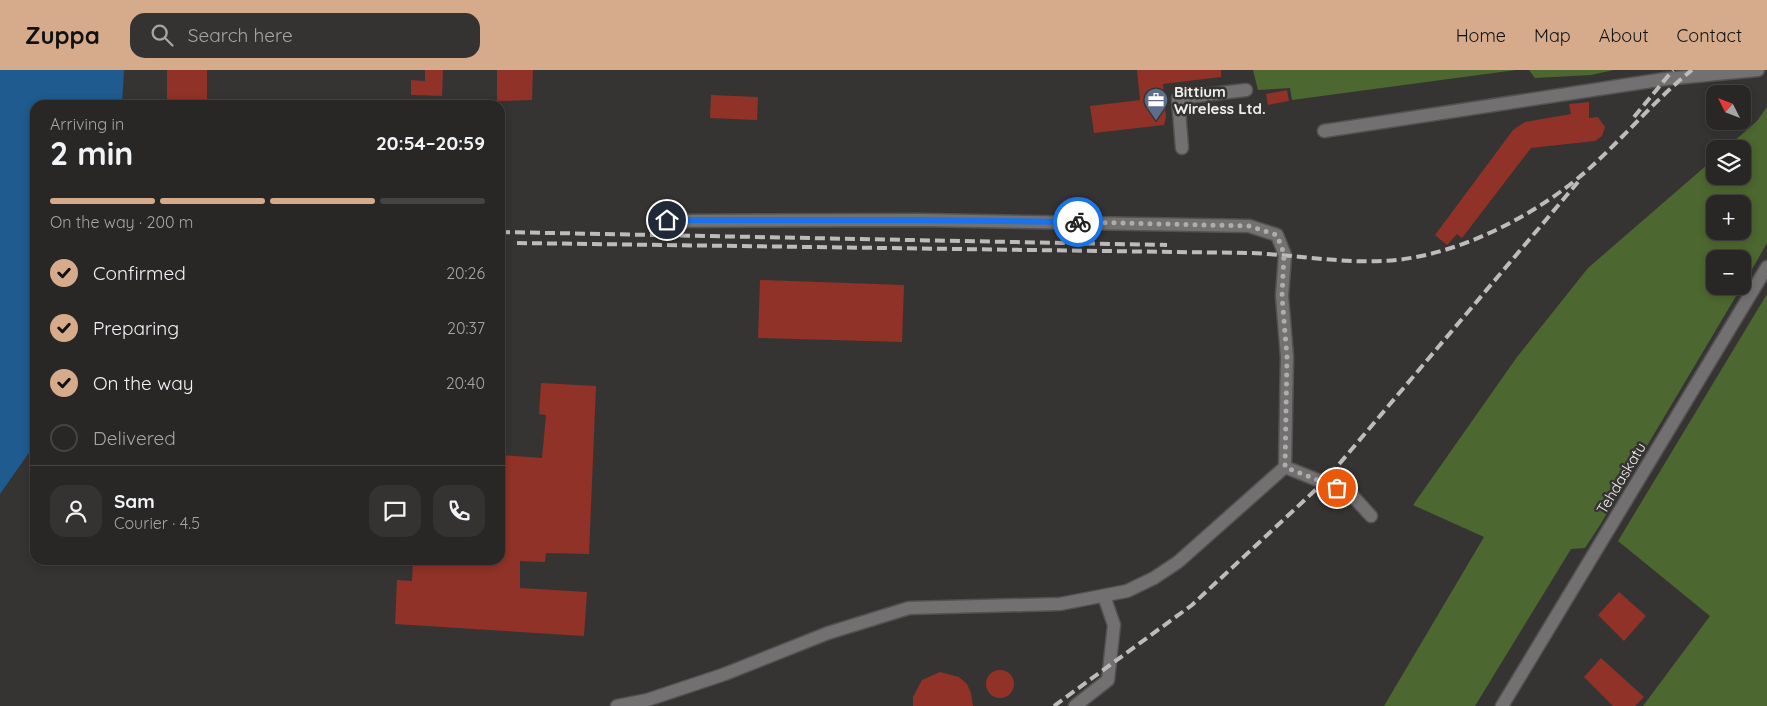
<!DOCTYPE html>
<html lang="en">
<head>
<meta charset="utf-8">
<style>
	:root { --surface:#282726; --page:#343332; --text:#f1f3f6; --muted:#a5a5a7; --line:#444443; --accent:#d6ab8b }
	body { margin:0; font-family:Quicksand,sans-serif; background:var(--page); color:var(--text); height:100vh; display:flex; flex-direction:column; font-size:19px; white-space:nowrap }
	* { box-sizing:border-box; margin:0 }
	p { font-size:16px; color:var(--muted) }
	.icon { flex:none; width:28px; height:28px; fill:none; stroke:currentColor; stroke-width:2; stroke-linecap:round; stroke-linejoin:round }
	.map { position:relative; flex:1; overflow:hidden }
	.side { position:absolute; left:30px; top:30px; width:475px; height:465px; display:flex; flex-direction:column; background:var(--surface); border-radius:15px; box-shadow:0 2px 8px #0003,0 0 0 1px var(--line) }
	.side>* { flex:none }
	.needle { width:32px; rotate:312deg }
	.tools { position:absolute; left:1706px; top:15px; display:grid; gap:10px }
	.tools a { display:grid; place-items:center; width:45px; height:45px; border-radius:10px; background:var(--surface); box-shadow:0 2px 8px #0003,0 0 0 1px var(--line); font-size:25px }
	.pin { position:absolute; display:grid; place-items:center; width:42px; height:42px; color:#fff; margin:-21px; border:2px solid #fff; border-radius:50%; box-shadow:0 1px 5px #0007 }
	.courier { position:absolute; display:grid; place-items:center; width:50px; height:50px; margin:-25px; border:4px solid #1a73e8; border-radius:50%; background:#fff; color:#222; box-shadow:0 1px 6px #0007 }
	.summary em { font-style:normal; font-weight:700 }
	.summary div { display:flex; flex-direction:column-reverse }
	.summary { display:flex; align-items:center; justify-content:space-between; height:85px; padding:0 20px }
	h1 { font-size:32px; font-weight:700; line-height:38px }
	.bar { display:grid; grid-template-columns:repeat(4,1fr); gap:8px 5px; align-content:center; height:60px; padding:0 20px }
	.bar i { height:6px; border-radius:4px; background:var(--line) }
	.bar .selected { background:var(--accent) }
	.bar p { grid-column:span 4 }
	.line { display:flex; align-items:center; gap:12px; padding:0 20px; border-top:1px solid var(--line) }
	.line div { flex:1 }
	.round { display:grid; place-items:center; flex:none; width:52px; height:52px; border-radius:15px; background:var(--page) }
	ol { padding:0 20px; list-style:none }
	li { display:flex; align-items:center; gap:15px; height:55px }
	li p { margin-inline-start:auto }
	li .icon { padding:5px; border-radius:50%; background:var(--accent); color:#111; stroke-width:4 }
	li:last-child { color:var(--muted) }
	li i { width:28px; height:28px; border:2px solid var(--line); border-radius:50% }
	header { display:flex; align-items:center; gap:30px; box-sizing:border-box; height:70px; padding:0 25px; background:var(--accent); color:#111 }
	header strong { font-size:24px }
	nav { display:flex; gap:28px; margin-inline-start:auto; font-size:18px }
	.search { width:350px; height:45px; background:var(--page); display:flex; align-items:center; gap:12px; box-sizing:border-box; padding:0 18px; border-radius:15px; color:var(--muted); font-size:19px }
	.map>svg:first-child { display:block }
	.green { fill:#4d6730; fill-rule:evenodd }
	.water { fill:#1f5b8f }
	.building { fill:#903227 }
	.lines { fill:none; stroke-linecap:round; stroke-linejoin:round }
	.minor-casing { stroke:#535250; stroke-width:15 }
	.minor { stroke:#727070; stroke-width:12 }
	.rail { stroke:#bdbcbb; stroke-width:4; stroke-dasharray:10 5; stroke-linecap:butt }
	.done { stroke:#aeadac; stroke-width:5; stroke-dasharray:0 9 }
	.route { stroke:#1a73e8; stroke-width:6 }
	.labels { text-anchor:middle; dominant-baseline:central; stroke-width:5; stroke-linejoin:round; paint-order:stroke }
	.poi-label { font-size:15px; font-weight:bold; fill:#efeeed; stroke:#353432; text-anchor:start }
	.street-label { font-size:15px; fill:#efeeed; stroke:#353432 }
</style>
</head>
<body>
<header>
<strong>Zuppa</strong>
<div class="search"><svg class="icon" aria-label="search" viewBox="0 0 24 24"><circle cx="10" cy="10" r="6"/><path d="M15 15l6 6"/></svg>Search here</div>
<nav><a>Home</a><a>Map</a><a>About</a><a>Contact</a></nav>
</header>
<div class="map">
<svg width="1767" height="636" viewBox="0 0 1767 636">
	<rect width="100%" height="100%" fill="#353432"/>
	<g class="green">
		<path d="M1253,0H1516L1292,30L1290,18L1258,20Z"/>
		<path d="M1529,0H1614L1591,5L1535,8Z"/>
		<path d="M1767,37V173L1743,215L1742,189H1715V216H1742L1600,455L1585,478L1571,479L1475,636H1384L1484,467L1413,435L1517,287L1588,198L1715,88V106H1742V79H1725L1757,51ZM1715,134H1742V161H1715Z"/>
		<path d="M1767,224V636H1643L1710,546L1618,471Z"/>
	</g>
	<path class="water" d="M0,0H124L122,35H35V374L0,424Z"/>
	<g class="building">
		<rect x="167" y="0" width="40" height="35"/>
		<path d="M425,0H443L442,26L411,25V10L425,11Z"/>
		<path d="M497,0H533L532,30L497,31Z"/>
		<path d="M1137,0H1221V7L1163,14L1166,47L1164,55L1094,63L1090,36L1140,30Z"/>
		<path d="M1287,20L1289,31L1268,35L1266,24Z"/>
		<path d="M711,25L758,27L757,50L710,48Z"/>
		<path d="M1589,32V48L1598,47L1605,57L1602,66L1595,71L1531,78L1462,168L1457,164L1447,175L1435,165L1513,60L1525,52L1571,44L1569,34Z"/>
		<path d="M760,210L904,215L902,272L758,268Z"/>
		<path d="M541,313L596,316L589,484L546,483L545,492L520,491V518L587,522L584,566L395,554L397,510L412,511L413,490H500V385L542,388L546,345L539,344Z"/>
		<path d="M1619,522L1646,546L1624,571L1598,545Z"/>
		<path d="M1601,588L1644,627L1635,636H1613L1584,607Z"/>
		<circle cx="1000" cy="614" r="14"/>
		<path d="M940,602L959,607L967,614L971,623L973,636H913V627L922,610Z"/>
	</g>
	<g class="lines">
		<defs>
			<g id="minor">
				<path d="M1324,61L1665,9L1758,0"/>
				<path d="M1182,78L1178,28L1246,20"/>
				<path d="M667,151L920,150L1249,156L1277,165L1285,185L1282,226L1287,287L1285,397L1350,423L1371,446"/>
				<path d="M617,636L647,630L725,604L828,563L909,538L1060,534L1127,521L1154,508L1178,492L1285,397"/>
				<path d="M1075,636L1108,610L1114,555L1104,526"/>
				<path d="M1502,636L1767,197"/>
			</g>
		</defs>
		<use href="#minor" class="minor-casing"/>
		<use href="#minor" class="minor"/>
		<g class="rail">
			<path d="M1634,47L1673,0"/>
			<path d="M500,162L1167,175"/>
			<path d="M517,173L1251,183C1295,185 1339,193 1383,191C1455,188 1538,145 1591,97C1625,66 1656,29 1692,0"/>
			<path d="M1054,636L1192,535L1324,412L1578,112"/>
		</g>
	</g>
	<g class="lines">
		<path class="done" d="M1078,152L1249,156L1277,165L1284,184L1282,226L1287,287L1285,397L1337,418"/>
		<path class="route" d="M667,150H920L1078,152"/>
	</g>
	<defs>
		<symbol id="office-pin" viewBox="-11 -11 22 30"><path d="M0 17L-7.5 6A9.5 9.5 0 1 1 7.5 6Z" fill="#5c6f8a" stroke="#353432"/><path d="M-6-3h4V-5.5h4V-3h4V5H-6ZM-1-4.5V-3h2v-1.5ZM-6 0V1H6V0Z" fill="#fff"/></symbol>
	</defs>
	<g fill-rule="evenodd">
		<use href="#office-pin" x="1142" y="16" width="28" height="38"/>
	</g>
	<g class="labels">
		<g class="poi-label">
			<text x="1174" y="21">Bittium<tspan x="1174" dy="17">Wireless Ltd.</tspan></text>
		</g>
		<g class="street-label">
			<text transform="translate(1621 408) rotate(-59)">Tehdaskatu</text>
		</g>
	</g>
</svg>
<div class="tools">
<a><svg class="needle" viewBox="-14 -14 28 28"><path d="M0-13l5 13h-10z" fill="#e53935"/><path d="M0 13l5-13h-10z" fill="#a5a5a7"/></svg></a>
<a><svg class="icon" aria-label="layers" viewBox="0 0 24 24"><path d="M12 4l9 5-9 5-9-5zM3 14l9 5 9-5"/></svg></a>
<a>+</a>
<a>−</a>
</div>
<div class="pin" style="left:1337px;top:418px;background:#ea580c"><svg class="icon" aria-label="bag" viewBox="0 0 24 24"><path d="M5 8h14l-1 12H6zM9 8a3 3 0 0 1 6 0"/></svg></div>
<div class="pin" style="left:667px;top:150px;background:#1f2937"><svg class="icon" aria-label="home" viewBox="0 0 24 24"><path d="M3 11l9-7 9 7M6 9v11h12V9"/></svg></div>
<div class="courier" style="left:1078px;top:152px"><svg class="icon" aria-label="bike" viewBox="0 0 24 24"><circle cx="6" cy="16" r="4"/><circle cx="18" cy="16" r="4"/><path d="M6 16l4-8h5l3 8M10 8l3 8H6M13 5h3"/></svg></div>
<section class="side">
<div class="summary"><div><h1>2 min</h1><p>Arriving in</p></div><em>20:54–20:59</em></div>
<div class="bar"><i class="selected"></i><i class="selected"></i><i class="selected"></i><i></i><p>On the way · 200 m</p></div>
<ol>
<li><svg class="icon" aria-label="check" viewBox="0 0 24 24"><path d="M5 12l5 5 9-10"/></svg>Confirmed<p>20:26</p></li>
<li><svg class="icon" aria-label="check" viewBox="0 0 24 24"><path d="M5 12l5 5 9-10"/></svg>Preparing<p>20:37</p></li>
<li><svg class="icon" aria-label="check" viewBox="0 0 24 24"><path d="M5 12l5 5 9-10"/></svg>On the way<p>20:40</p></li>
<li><i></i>Delivered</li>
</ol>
<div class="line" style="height:90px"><a class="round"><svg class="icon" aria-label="person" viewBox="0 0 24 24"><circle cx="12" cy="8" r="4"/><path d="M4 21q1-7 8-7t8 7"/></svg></a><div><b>Sam</b><p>Courier · 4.5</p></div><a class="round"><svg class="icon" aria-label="chat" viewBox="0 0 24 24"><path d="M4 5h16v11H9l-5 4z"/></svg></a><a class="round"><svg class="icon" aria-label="phone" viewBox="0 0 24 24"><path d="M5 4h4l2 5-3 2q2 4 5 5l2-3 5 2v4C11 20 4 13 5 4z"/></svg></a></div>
</section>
</div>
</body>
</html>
